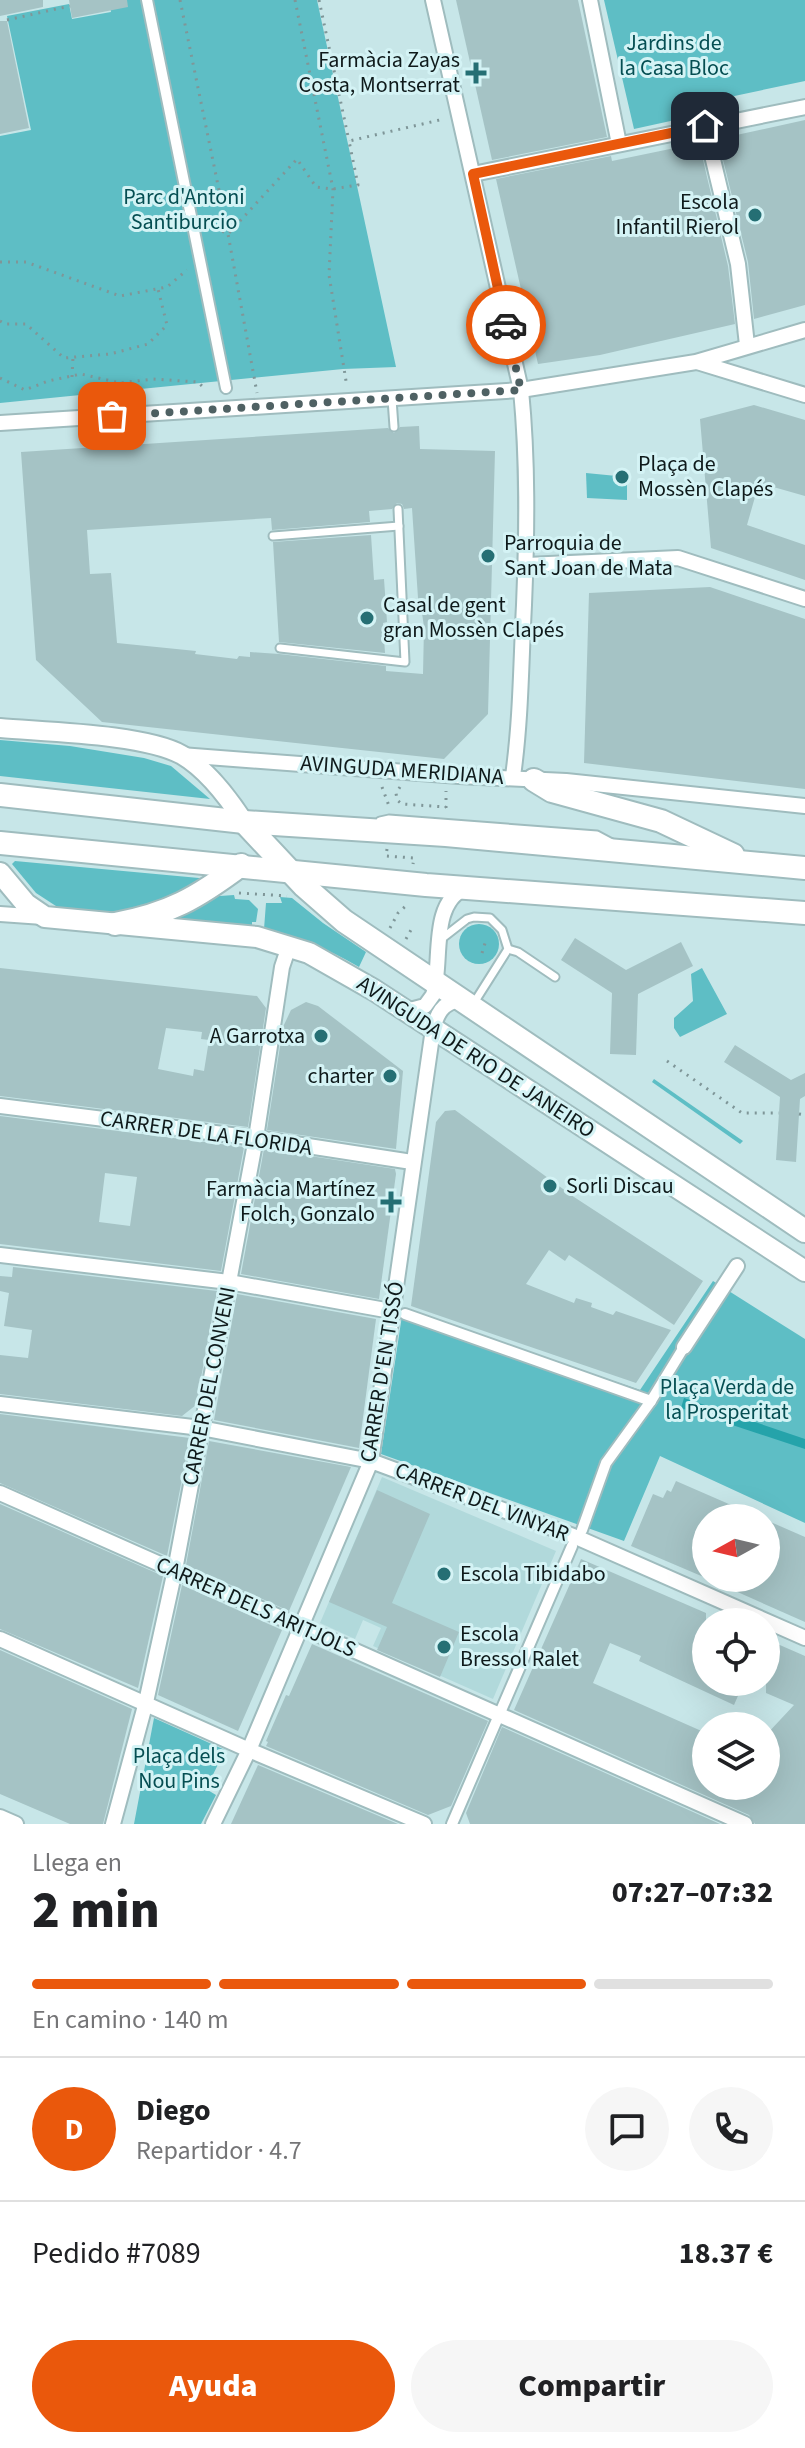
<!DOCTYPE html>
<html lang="es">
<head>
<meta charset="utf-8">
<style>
	:root { --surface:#fff; --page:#f6f6f6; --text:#202124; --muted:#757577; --line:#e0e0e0; --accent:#ea580c }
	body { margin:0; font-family:"Source Sans 3",sans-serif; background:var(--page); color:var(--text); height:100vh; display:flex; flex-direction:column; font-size:30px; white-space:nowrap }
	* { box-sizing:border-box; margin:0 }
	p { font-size:26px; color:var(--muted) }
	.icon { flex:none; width:44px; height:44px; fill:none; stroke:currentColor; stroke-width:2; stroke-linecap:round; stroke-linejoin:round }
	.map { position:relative; height:1824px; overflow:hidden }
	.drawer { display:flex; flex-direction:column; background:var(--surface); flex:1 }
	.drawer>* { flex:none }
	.needle { width:52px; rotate:262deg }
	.buttons { position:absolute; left:692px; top:1504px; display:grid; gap:16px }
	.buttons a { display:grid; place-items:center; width:88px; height:88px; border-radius:50%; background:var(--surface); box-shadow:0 8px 32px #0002; font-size:40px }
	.pin { position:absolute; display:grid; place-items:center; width:68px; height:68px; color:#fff; margin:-34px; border-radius:16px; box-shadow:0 4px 12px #0006 }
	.courier { position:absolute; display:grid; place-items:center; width:80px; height:80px; margin:-40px; border:6px solid #ea580c; border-radius:50%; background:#fff; color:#222; box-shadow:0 2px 10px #0007 }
	.headline em { font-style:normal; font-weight:800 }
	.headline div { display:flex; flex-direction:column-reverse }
	.headline { display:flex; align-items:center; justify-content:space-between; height:136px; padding:0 32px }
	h1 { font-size:52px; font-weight:800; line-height:60px }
	.bar { display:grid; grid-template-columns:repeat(4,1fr); gap:12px 8px; align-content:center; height:96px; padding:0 32px }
	.bar i { height:10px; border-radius:6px; background:var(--line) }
	.bar .current { background:var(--accent) }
	.bar p { grid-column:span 4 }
	.line { display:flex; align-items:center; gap:20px; padding:0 32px; border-top:2px solid var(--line) }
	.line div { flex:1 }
	.round { display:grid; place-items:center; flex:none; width:84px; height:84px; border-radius:42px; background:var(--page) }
	.cta { display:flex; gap:16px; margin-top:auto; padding:16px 32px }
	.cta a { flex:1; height:92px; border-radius:48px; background:var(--accent); color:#fff; font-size:32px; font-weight:800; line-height:92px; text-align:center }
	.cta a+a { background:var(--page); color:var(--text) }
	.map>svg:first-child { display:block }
	.built { fill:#b1d9db }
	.green { fill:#5ebec5 }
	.water { fill:#25a3aa }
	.building { fill:#a5c3c5; fill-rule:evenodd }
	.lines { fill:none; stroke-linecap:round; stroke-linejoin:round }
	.service-casing { stroke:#9fbcbe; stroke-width:11 }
	.pedestrian-casing { stroke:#9fbcbe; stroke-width:14 }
	.minor-casing { stroke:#9fbcbe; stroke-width:18 }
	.tertiary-casing { stroke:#9fbcbe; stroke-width:22 }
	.secondary-casing { stroke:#9fbcbe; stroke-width:24 }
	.primary-casing { stroke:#9fbcbe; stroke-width:26 }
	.path { stroke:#7f9698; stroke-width:3; stroke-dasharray:2 6; stroke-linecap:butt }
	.service { stroke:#fff; stroke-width:7 }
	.pedestrian { stroke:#fff; stroke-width:10 }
	.minor { stroke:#fff; stroke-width:14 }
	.tertiary { stroke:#fff; stroke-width:18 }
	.secondary { stroke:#fff; stroke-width:20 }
	.primary { stroke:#fff; stroke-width:22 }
	.done { stroke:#4f6163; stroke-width:8; stroke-dasharray:0 14.4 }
	.route { stroke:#ea580c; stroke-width:10 }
	.poi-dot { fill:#256f74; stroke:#d4f3f5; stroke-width:3 }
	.labels { text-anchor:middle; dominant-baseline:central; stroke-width:6; stroke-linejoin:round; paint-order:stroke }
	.park-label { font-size:22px; fill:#054e52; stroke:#d4f3f5 }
	.poi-label { font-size:22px; fill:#0f1a1b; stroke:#d4f3f5; text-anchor:start }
	.street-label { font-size:22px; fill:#0f1a1b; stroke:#d4f3f5 }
</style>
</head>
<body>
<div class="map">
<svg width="805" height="1824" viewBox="0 0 805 1824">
	<rect width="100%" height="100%" fill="#c7e6e8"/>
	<path class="built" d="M382,1477L556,1551L493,1699L373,1646L381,1628L363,1620L355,1639L320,1623Z"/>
	<g class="green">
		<path d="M109,0H317L396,367L343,369L0,403V136L31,130L7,16L69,4L72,19L111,12Z"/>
		<path d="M604,0H805V81L706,102L707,113L634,129Z"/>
		<path d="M586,473L627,477V500L587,498Z"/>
		<path d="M0,740L70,746L144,758L171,766L210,799L0,776Z"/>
		<path d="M15,861L199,878L206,881L143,913L82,914L59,908L36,893L12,864Z"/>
		<path d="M218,893L220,896L234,895L235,899L249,900L258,909L256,922H252V927L167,921Z"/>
		<path d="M280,897L292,898L323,923L366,952L359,967C328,949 299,937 264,929L266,903H282Z"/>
		<circle cx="479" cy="944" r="20"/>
		<path d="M702,968L727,1014L680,1037L674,1028V1018L693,1001L691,974Z"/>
		<path d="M654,1079L743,1141L740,1144L652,1082Z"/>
		<path d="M713,1281L805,1339V1523L660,1456L624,1541L381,1454L403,1309L640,1390Z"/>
		<path d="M154,1718L225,1750L206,1789L216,1795L201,1824H134Z"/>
	</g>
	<path class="water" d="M684,1398L805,1439V1449L681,1408Z"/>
	<g class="building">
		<path d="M0,0H43V7L0,16Z"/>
		<path d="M69,0H127L128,7L72,18Z"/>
		<path d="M456,0H578L607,137L492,160Z"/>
		<path d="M0,21H7L29,128L0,134Z"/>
		<path d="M805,120V305L754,319L748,262L718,139Z"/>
		<path d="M699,143L728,266L735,324L600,355L538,364L496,179L611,156L612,161Z"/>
		<path d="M754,405L805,420V496L759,483L747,525L805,545V580L711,548L700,419Z"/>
		<path d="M419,426L420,449L495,451L488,714L444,759L102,722L36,660L21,452L388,428L394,433L400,427ZM397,503L402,504L404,509L412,508L419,613H422L424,627L423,674L386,671V666L279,654L250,652V657L239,656L237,659L195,654L196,651L117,643L111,573L90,574L87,530L271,518L272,530L370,522L369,511L392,509Z"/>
		<path d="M371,535L374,580L384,579L387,622L383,623L385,653L279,642L273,542Z"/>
		<path d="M710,587L805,619V789L584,763L589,593Z"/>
		<path d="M575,938L626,970L681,942L693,966L638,994L636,1055L610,1054L612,993L561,960Z"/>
		<path d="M0,968L257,996L266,1008L248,1127L0,1096ZM166,1028L202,1032L201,1039L209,1040L204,1071L194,1069L193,1076L158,1069Z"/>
		<path d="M306,1002L318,1006L403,1071L396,1149L267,1130L283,1027L291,1010Z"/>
		<path d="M735,1045L791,1080L805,1073V1096L800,1099L796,1162L776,1160L780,1097L724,1062Z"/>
		<path d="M455,1110L574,1197L703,1281L674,1325L569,1255L565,1261L549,1250L526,1284L574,1303L576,1298L592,1303L591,1307L613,1315L616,1311L671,1330L636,1383L411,1306L436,1122L445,1111Z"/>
		<path d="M0,1116L244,1147L221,1271L0,1244ZM105,1173L137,1177L130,1226L99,1222Z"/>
		<path d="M264,1149L395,1169L396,1174L379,1299L241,1274Z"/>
		<path d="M13,1267L217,1291L196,1405L182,1416L0,1394V1355L28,1358L32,1330L4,1326L9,1293L0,1291V1276L12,1277Z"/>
		<path d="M237,1294L376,1319L359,1448L214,1420Z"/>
		<path d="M0,1414L190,1438L167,1556L0,1483Z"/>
		<path d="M209,1441L351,1467L289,1611L186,1565Z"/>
		<path d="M676,1481L761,1518H706V1578L631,1546L653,1494L663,1498L667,1490L671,1492Z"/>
		<path d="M377,1490L430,1514L392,1603L459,1632L440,1677L377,1650L387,1627L329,1602Z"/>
		<path d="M0,1504L163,1576L138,1688L0,1629Z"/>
		<path d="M766,1520L805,1537V1622L706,1578H766Z"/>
		<path d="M581,1559L706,1613V1682H744L734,1705L639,1661L641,1656L610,1643L593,1683L706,1733V1786H766V1735L794,1705L766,1693V1639L805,1656V1824H755L749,1815L514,1710Z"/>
		<path d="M182,1585L282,1630L238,1731L158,1695Z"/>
		<path d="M312,1644L488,1721L451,1806L428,1815L266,1746L268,1742L266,1741L286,1695L289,1696Z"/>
		<path d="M0,1650L132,1709L103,1824H70L0,1794Z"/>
		<path d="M502,1727L720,1824H470L466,1813Z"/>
		<path d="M258,1765L398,1824H231Z"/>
	</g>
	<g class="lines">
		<defs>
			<g id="service">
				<path d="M392,399L394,427"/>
				<path d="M273,536L399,526"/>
				<path d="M280,648L405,662L398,509"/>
				<path d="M380,821L389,819L597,835L612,843"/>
				<path d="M440,940L467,919L474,917L490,918L502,930L508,949L472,1006"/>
				<path d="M508,949L518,952L555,977"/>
			</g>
			<g id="pedestrian">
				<path d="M147,0L226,388"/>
				<path d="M405,1314L651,1401"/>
				<path d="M582,1530L606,1463L651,1401L684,1347"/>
				<path d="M452,1824L572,1546"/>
			</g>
			<g id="minor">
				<path d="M433,0L521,390C528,462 527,532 524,605C521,662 521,719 513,776"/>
				<path d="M590,0L619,144"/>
				<path d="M705,126L738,264L747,345"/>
				<path d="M473,174L805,107"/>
				<path d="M697,362L805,395"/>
				<path d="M0,423L521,390L696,362L805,330"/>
				<path d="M527,565L678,558L805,599"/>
				<path d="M181,755L459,776L566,781L805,806"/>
				<path d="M0,914L43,917"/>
				<path d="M406,1011L425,1006L433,995C443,963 429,904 465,888"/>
				<path d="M0,1106L256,1138L412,1162"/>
				<path d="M0,1255L229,1282L391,1311"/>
				<path d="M684,1347L737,1266"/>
				<path d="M0,1404L201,1428L371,1461L576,1537L805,1638"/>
				<path d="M0,1493L745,1824"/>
				<path d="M0,1639L249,1750L424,1824"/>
				<path d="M0,1817L16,1824"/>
				<path d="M113,1824L146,1702L175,1570L256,1138L282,967L287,952L294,947"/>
				<path d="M213,1824L249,1750L371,1461L433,1029C437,1014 442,1003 459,1000"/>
			</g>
			<path id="tertiary" d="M0,728C45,732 145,734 182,755C206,769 229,799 244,822"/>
			<path id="secondary" d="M0,873L26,904L45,917L257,937L309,953L374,990L805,1271"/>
			<g id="primary">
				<path d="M534,780L552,791L661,821L733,855"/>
				<path d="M0,795L244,822L446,835L805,868"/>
				<path d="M244,822L304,886L344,921L805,1231"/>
				<path d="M0,843L426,885L805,913"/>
				<path d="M115,924C169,914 197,898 241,865"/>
			</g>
		</defs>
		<use href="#service" class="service-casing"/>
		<use href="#pedestrian" class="pedestrian-casing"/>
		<use href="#minor" class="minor-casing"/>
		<use href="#tertiary" class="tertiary-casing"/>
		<use href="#secondary" class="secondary-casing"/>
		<use href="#primary" class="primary-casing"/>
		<g class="path">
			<path d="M180,0L228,234L257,393"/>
			<path d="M295,0L333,189L329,275L346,381"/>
			<path d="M319,0L349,141"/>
			<path d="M7,20L70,6"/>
			<path d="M208,224L228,234L297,159L316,187L333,189L358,185L349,141L444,119"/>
			<path d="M0,262H26L120,296L167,287L187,270"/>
			<path d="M0,321L5,324H26L64,358L110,354L148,344L167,325L158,289"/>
			<path d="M72,377L73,357"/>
			<path d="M0,378L25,390L48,381L81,374L120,383L153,379L198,382L205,389"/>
			<path d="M382,787L389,806"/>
			<path d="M400,787L396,793L397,800L402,804L446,807"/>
			<path d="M446,808V791"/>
			<path d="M387,849L386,856L414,858L413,864"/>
			<path d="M239,893L287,896"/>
			<path d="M390,928L398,913L409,903"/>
			<path d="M406,939L412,928"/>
			<path d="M482,953L486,940"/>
			<path d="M667,1061L742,1113H779"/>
			<path d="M799,1114L805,1115"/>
		</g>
		<use href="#service" class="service"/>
		<use href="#pedestrian" class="pedestrian"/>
		<use href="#minor" class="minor"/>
		<use href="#tertiary" class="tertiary"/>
		<use href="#secondary" class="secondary"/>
		<use href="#primary" class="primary"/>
	</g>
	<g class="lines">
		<path class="done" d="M112,416L521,390L506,325"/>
		<path class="route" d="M506,325L473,174L705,126"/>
	</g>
	<g class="poi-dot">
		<path d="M472 61h8v8h8v8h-8v8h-8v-8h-8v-8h8z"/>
		<circle cx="755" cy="215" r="8"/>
		<circle cx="622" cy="477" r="8"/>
		<circle cx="488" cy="556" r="8"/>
		<circle cx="367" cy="618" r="8"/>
		<circle cx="321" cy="1036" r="8"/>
		<circle cx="390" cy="1076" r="8"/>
		<circle cx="550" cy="1186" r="8"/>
		<path d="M387 1190h8v8h8v8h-8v8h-8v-8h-8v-8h8z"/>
		<circle cx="444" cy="1574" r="8"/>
		<circle cx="444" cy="1647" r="8"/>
	</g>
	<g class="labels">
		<g class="park-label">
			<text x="674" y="43">Jardins de<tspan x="674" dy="25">la Casa Bloc</tspan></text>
			<text x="184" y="197">Parc d'Antoni<tspan x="184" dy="25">Santiburcio</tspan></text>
			<text x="727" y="1387">Plaça Verda de<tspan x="727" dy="25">la Prosperitat</tspan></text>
			<text x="179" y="1756">Plaça dels<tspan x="179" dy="25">Nou Pins</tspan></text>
		</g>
		<g class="poi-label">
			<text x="460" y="60" text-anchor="end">Farmàcia Zayas<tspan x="460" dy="25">Costa, Montserrat</tspan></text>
			<text x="739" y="202" text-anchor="end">Escola<tspan x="739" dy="25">Infantil Rierol</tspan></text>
			<text x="638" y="464">Plaça de<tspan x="638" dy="25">Mossèn Clapés</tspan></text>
			<text x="504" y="543">Parroquia de<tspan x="504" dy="25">Sant Joan de Mata</tspan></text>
			<text x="383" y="605">Casal de gent<tspan x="383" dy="25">gran Mossèn Clapés</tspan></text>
			<text x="305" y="1036" text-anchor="end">A Garrotxa</text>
			<text x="374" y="1076" text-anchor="end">charter</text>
			<text x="566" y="1186">Sorli Discau</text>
			<text x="375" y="1189" text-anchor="end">Farmàcia Martínez<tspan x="375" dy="25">Folch, Gonzalo</tspan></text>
			<text x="460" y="1574">Escola Tibidabo</text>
			<text x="460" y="1634">Escola<tspan x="460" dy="25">Bressol Ralet</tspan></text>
		</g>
		<g class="street-label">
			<text transform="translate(402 770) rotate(4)">AVINGUDA MERIDIANA</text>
			<text transform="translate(476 1057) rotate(33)">AVINGUDA DE RIO DE JANEIRO</text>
			<text transform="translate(206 1133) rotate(8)">CARRER DE LA FLORIDA</text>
			<text transform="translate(382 1372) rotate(-81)">CARRER D'EN TISSÓ</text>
			<text transform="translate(209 1386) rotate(-79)">CARRER DEL CONVENI</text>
			<text transform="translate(482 1502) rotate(21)">CARRER DEL VINYAR</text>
			<text transform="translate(256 1607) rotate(24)">CARRER DELS ARITJOLS</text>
		</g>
	</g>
</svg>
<div class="buttons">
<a><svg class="needle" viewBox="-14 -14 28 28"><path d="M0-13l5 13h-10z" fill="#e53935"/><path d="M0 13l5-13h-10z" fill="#757577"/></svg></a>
<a><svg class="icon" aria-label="locate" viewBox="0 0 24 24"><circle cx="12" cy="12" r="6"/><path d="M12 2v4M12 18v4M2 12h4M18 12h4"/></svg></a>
<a><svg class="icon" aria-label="layers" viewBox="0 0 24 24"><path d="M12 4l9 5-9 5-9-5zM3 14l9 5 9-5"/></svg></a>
</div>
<div class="pin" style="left:112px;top:416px;background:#ea580c"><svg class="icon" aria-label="bag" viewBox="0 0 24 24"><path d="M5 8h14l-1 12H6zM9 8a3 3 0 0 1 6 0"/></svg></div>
<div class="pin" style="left:705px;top:126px;background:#1f2937"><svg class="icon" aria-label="home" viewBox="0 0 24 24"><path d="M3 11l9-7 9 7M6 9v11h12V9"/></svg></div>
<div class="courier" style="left:506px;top:325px"><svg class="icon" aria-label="car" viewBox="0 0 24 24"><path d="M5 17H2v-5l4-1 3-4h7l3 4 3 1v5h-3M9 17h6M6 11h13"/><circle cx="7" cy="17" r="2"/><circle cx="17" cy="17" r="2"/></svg></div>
</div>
<section class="drawer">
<div class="headline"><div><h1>2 min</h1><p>Llega en</p></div><em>07:27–07:32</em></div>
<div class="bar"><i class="current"></i><i class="current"></i><i class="current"></i><i></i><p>En camino · 140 m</p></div>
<div class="line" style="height:144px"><b class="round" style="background:var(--accent);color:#fff">D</b><div><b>Diego</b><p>Repartidor · 4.7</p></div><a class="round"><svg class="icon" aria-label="chat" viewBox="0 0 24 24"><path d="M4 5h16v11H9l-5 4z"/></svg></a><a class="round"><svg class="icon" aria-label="phone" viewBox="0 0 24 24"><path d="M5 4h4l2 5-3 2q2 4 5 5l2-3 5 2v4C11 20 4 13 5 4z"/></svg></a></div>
<div class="line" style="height:104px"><div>Pedido #7089</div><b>18.37 €</b></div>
<div class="cta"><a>Ayuda</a><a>Compartir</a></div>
</section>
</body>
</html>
